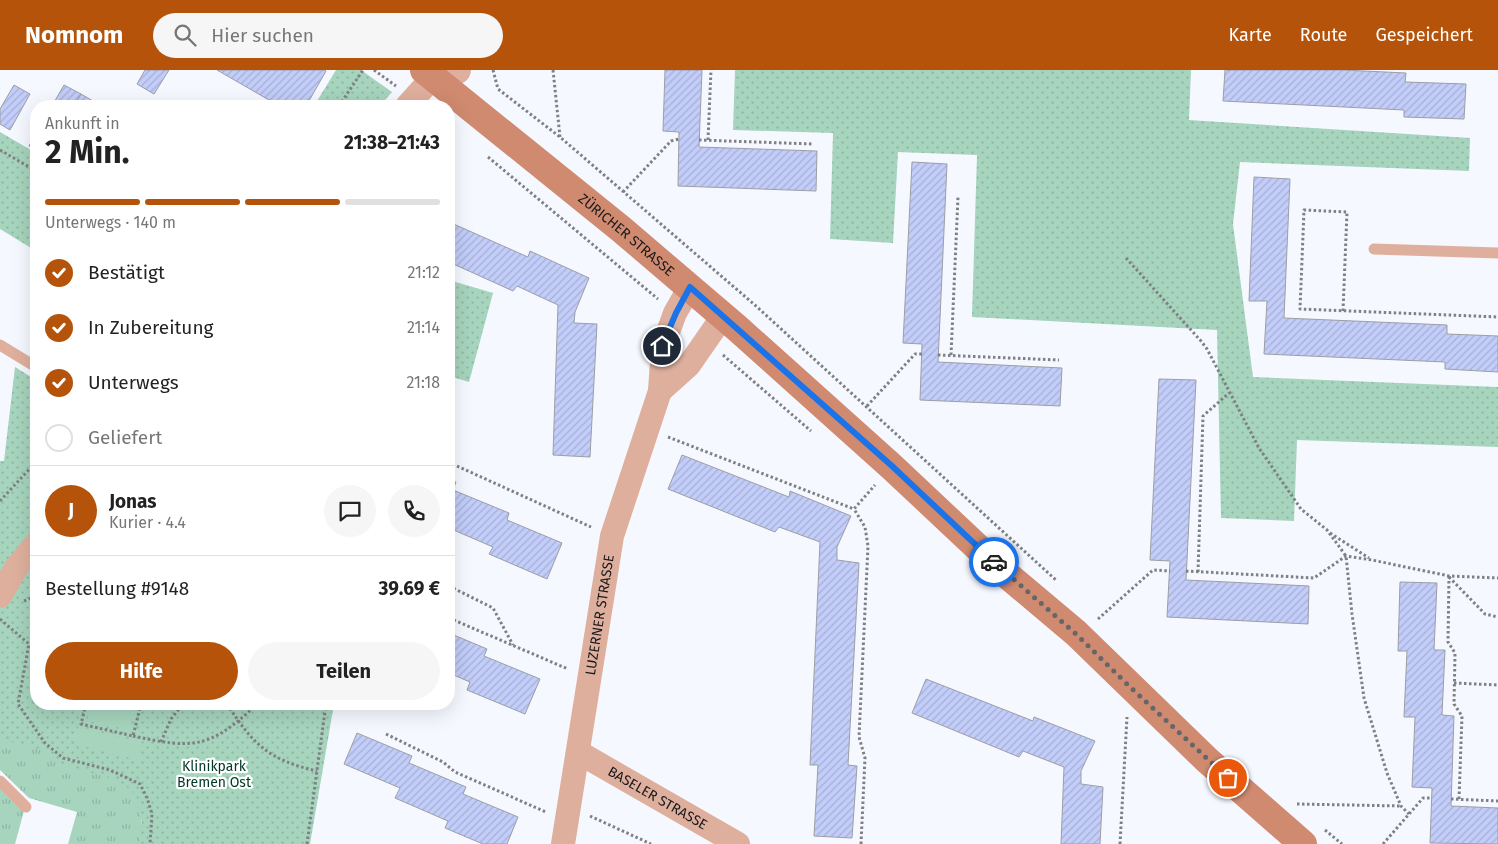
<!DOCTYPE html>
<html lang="de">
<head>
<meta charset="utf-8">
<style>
	:root { --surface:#fff; --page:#f6f6f6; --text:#222; --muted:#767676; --line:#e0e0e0; --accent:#b45309 }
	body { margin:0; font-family:"Fira Sans",sans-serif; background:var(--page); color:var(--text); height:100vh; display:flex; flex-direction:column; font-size:19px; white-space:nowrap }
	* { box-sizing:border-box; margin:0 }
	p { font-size:16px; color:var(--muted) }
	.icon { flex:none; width:28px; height:28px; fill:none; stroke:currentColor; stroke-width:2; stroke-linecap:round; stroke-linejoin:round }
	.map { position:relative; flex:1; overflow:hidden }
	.side { position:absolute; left:30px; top:30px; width:425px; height:610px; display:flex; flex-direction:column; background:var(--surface); border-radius:20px; box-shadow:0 5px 20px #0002 }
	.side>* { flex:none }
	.pin { position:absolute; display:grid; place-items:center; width:42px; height:42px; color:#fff; margin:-21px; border:2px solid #fff; border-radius:50%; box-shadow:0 1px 5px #0007 }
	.courier { position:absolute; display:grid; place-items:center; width:50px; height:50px; margin:-25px; border:4px solid #1a73e8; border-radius:50%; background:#fff; color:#222; box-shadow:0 1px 6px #0007 }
	.summary em { font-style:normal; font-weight:700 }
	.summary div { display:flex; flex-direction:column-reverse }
	.summary { display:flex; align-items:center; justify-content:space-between; height:85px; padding:0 15px }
	h1 { font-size:32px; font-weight:700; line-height:38px }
	.bar { display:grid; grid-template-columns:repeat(4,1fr); gap:8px 5px; align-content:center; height:60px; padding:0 15px }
	.bar i { height:6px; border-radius:4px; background:var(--line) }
	.bar .current { background:var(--accent) }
	.bar p { grid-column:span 4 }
	.line { display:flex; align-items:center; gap:12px; padding:0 15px; border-top:1px solid var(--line) }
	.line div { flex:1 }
	.round { display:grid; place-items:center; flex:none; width:52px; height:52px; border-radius:26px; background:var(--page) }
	ol { padding:0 15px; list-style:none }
	li { display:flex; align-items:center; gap:15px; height:55px }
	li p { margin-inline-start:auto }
	li .icon { padding:5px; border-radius:50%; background:var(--accent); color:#fff; stroke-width:4 }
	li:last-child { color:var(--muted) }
	li i { width:28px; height:28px; border:2px solid var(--line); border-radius:50% }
	.button { display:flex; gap:10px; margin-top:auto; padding:10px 15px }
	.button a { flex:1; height:58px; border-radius:30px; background:var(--accent); color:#fff; font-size:20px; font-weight:700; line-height:58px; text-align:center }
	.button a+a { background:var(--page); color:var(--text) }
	header { display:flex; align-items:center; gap:30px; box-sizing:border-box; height:70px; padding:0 25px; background:var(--accent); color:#fff }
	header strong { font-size:24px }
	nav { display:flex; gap:28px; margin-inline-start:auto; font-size:18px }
	.search { width:350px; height:45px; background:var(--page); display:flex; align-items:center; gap:12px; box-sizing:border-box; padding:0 18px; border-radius:28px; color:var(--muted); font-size:19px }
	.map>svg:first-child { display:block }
	.grass { fill:url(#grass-tufts) }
	.park { fill:url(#park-dots) }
	.garden { fill:#a6d4bd }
	.building { fill:url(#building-hatch); stroke:#9d9ea5 }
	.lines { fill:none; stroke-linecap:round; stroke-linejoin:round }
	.path { stroke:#7f8084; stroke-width:3; stroke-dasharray:2.5 2.5; stroke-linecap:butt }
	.service { stroke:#dfaf9d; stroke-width:11 }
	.minor { stroke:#dfaf9d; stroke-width:24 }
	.tertiary { stroke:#dfaf9d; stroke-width:28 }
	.secondary { stroke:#cf8a6f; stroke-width:28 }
	.done { stroke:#65666a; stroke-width:5; stroke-dasharray:0 9 }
	.route { stroke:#1a73e8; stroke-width:6 }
	.labels { text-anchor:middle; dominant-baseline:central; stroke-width:4.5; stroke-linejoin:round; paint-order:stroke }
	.street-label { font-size:14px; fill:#17181a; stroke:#fff }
	.park-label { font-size:14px; fill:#013825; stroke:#fff }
</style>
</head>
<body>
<header>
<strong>Nomnom</strong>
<div class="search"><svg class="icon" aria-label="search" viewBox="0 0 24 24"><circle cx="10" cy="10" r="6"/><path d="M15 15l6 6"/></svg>Hier suchen</div>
<nav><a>Karte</a><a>Route</a><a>Gespeichert</a></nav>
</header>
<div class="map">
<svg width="1498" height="774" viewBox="0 0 1498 774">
	<defs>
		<pattern id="grass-tufts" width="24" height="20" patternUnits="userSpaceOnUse" patternTransform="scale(1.25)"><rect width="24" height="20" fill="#a6d4bd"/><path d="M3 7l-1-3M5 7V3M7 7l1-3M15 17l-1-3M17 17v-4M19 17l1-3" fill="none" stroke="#8eb5a2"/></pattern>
		<pattern id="park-dots" width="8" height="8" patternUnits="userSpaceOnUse" patternTransform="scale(1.25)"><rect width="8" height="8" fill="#a6d4bd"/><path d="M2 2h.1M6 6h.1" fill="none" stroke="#8eb5a2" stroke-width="1.8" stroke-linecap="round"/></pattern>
		<pattern id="building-hatch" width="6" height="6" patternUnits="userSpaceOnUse" patternTransform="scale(1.25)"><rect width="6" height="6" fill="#c2cdf9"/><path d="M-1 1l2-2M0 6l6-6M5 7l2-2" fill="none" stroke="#a6afd5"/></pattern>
	</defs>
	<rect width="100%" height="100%" fill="#f6f8ff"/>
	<g class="grass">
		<path d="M0,637L104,701L138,719L144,774H68L77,742L29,728L0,700Z"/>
		<path d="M0,716L24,741L15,774H0Z"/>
	</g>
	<g class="park">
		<path d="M336,0H361L392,22L380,36H314Z"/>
		<path d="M735,0H1191L1189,50L1470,68L1469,101L1240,92L1233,154L1253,307L1498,317V377L1297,370L1294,451L1221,448L1217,260L972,247L977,85L898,82L893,173L830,169L833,63L733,60Z"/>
		<path d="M0,62L36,83V181L0,159Z"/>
		<path d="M449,210L493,223L469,312L449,306Z"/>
		<path d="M15,297L36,310V634H334L310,774H139L142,753L136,725L119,711L61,694L39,679L0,669V391H4Z"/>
	</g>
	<g class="garden">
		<path d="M91,634H136L130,660L87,651Z"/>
		<path d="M78,657L143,673L139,690L74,674Z"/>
	</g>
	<g class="building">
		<path d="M145,0H169L154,24L137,14Z"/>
		<path d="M217,0H324L326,1L306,36H265L269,30Z"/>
		<path d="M665,0H702L699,77L817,81L816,121L678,116L679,62L663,61Z"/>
		<path d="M1225,0H1343L1406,3L1405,12L1466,14L1464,49L1404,47V40L1223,31Z"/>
		<path d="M14,15L30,24L10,60L0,54V39Z"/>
		<path d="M64,15L81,24L74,36H52Z"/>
		<path d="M81,24L98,34L97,36H74Z"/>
		<path d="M36,63V81L29,76Z"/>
		<path d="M912,92L947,94L938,292L1062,298L1060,336L920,330L922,274L903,273Z"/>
		<path d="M1254,107L1290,109L1284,248L1447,255V264L1498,266V302L1445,299V292L1264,284L1267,231H1249Z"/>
		<path d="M449,152L528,187L530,181L589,208L575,242L574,253L597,254L590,387L553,385L558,235L517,216L513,221L449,192Z"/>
		<path d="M1159,309L1196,310L1186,510L1309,516L1308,554L1167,547L1170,491L1150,490Z"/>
		<path d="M682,385L789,427L790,421L851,446L837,477V490L859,493L848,695L857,696L852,768L814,766L818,695H810L820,472L779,457L775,462L668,419Z"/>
		<path d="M449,409L456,412L453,420L509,443L507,450L562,473L547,509L489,484L493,477L449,458Z"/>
		<path d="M1400,512L1437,513L1434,580H1445L1442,645L1454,646L1451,736L1498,738V774L1430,773L1432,718L1412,717L1415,647H1404L1407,581H1398Z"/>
		<path d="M449,563L487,579L484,586L540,609L525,644L467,620L470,612L449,603Z"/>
		<path d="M926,609L1033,651L1034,647L1095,671L1081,701V714L1103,717L1100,774H1061L1064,697L1023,681L1019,687L912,643Z"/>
		<path d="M357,663L412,686L409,693L466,717L463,724L518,747L507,774H483L445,758L448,751L395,728L400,718L344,694Z"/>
	</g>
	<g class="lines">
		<g class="path">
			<path d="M374,0L396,16"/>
			<path d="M493,0L498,19L560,67L756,236L1057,511"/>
			<path d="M553,0L560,67"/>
			<path d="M339,36L363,0"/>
			<path d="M699,70L813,74"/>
			<path d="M708,70L711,0"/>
			<path d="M0,80L36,101"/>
			<path d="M488,87L658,229"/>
			<path d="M623,122L671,71L679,69"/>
			<path d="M1126,188L1201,271L1207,279L1259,378L1301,439L1327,460L1346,486L1352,544L1364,628L1387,703L1401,736L1409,744"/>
			<path d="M1343,241L1347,142L1304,140L1300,239L1498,247"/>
			<path d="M723,285L811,361"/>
			<path d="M938,285L1059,290"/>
			<path d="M951,285L958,127"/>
			<path d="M867,336L915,284H922"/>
			<path d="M668,367L854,439"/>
			<path d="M457,396L591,457"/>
			<path d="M0,431L36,392"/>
			<path d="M1330,463L1369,488"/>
			<path d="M1186,501L1314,508L1346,486L1372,490L1449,506L1498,508"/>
			<path d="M1198,502L1203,346L1229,323"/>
			<path d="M1449,506L1448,572L1455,583L1454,634L1462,646L1459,729"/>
			<path d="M1449,507L1485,544L1498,547"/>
			<path d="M449,516L493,538L513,575"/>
			<path d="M24,531L36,526"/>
			<path d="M449,548L568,599"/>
			<path d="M0,549L29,574L18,634L45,673L63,688L110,700L140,714L147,728L152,744L150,774"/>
			<path d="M1098,549L1153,500L1170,501"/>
			<path d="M1454,613L1498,615"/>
			<path d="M86,634L81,654L133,666L141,634"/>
			<path d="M227,634C253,674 268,690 317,701"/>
			<path d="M386,664L443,692L455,702L546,742"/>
			<path d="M133,666C193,679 209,679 255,636"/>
			<path d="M161,672L171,649L183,634"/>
			<path d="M1451,729L1498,731"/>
			<path d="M1297,734L1401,736"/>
			<path d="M590,746L651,774"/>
			<path d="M1325,760L1342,774"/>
			<path d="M307,774L326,634"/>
			<path d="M861,774L865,688L859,667L868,476L865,457L854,439L875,415"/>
			<path d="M1120,774L1127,647"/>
			<path d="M1383,774L1423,728H1431"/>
		</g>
		<g class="service">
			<path d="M1374,179L1498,183"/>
			<path d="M0,275L36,297"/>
			<path d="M0,711L26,737"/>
		</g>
		<g class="minor">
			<path d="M407,36L433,7"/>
			<path d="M660,321L689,295L723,246"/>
			<path d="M0,526L16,498L36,474"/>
			<path id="s1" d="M578,682L738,774"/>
			<path id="s2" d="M563,774L612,466L660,321L663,276L675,243L690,217"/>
		</g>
		<path class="tertiary" d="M433,7L457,0"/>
		<path class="secondary" id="s3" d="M424,0L621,159L737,258L892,397L1007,505L1076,563L1207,690L1303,774"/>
	</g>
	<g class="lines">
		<path class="done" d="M994,492L1076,564L1129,616L1228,708"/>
		<path class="route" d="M662,276L676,243L690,217L892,396L994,492"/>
	</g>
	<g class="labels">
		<g class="street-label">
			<text stroke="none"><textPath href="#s3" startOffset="261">ZÜRICHER STRASSE</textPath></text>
			<text stroke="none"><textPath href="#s2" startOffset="232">LUZERNER STRASSE</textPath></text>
			<text stroke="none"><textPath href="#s1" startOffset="92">BASELER STRASSE</textPath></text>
		</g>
		<g class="park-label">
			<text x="214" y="696">Klinikpark<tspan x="214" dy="16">Bremen Ost</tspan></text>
		</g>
	</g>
</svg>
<div class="pin" style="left:1228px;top:708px;background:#ea580c"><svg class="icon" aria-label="bag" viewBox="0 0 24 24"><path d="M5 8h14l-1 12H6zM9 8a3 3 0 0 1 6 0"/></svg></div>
<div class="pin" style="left:662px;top:276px;background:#1f2937"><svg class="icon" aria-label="home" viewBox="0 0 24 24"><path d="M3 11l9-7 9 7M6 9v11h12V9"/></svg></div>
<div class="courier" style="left:994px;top:492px"><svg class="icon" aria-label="car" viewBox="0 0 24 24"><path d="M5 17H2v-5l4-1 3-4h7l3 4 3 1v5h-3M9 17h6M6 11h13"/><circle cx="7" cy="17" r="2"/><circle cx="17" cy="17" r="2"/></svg></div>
<section class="side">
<div class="summary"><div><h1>2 Min.</h1><p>Ankunft in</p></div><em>21:38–21:43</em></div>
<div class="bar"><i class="current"></i><i class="current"></i><i class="current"></i><i></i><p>Unterwegs · 140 m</p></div>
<ol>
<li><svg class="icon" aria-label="check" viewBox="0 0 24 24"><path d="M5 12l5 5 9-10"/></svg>Bestätigt<p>21:12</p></li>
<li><svg class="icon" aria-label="check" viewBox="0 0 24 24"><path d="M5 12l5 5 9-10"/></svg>In Zubereitung<p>21:14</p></li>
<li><svg class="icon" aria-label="check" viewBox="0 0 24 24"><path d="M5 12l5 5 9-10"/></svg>Unterwegs<p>21:18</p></li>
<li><i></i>Geliefert</li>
</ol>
<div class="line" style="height:90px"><b class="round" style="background:var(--accent);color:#fff">J</b><div><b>Jonas</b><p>Kurier · 4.4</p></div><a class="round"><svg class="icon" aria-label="chat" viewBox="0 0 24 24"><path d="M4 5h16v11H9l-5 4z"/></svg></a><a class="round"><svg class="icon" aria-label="phone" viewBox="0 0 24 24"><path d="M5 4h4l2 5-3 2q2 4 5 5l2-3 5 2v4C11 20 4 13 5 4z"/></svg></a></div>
<div class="line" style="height:65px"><div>Bestellung #9148</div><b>39.69 €</b></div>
<div class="button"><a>Hilfe</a><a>Teilen</a></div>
</section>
</div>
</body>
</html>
